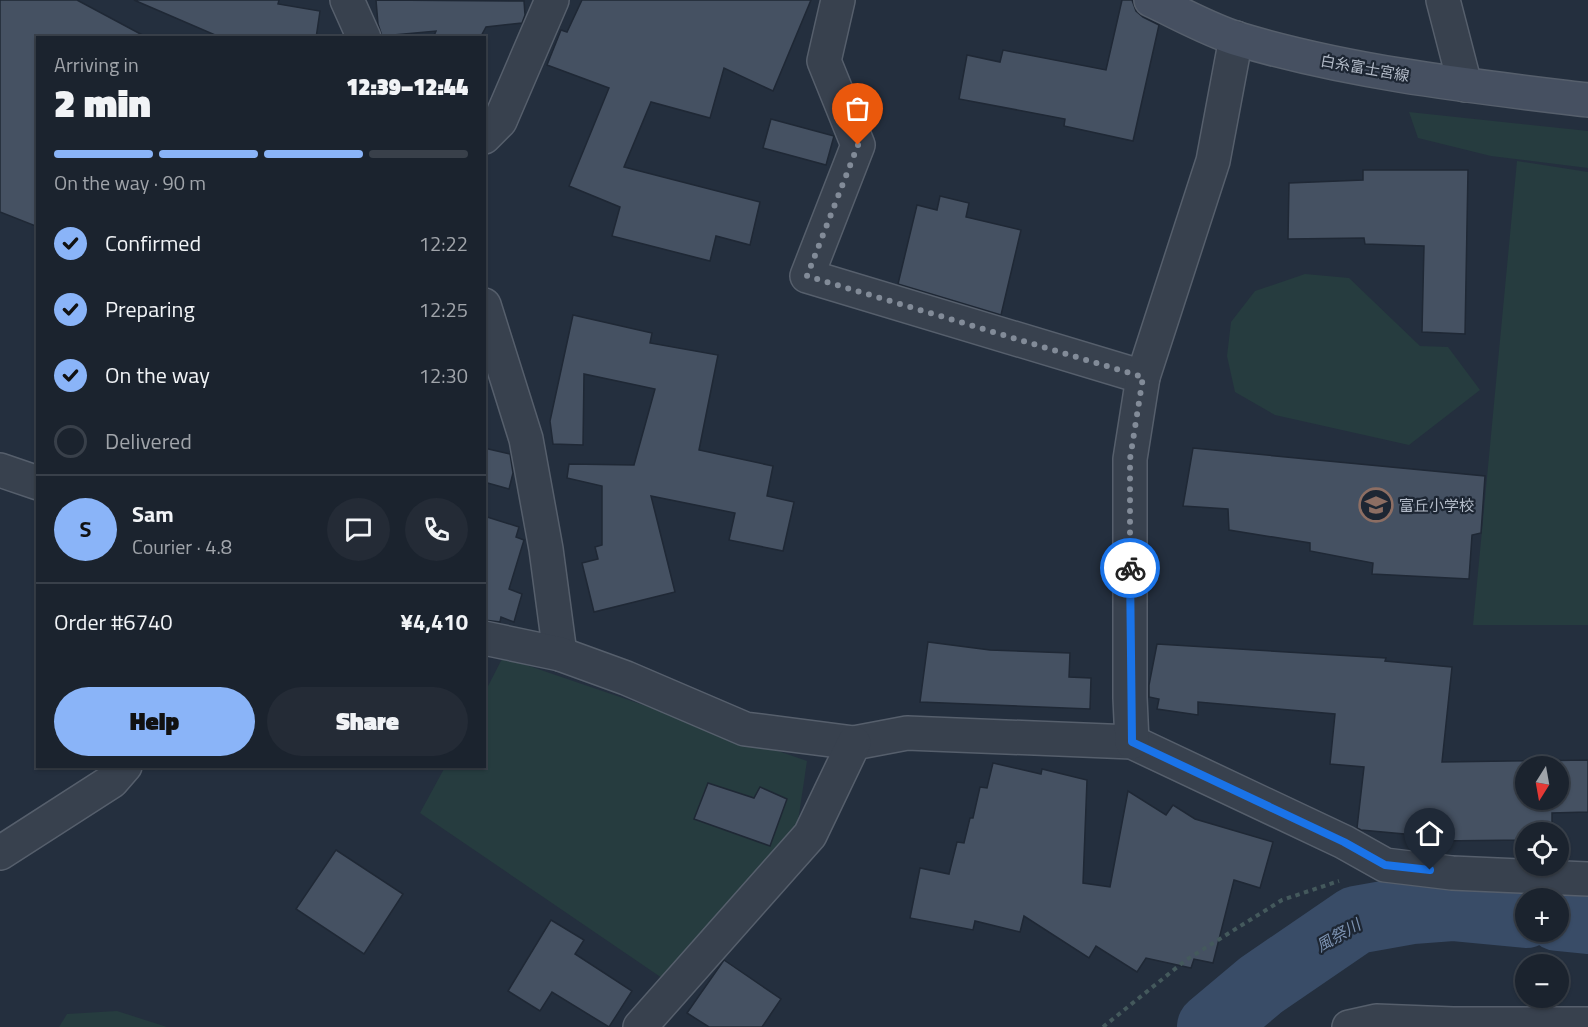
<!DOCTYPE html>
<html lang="en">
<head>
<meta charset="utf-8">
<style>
	:root { --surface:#1b232e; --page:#242b36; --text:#f1f3f6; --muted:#a0a4aa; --line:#39404a; --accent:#8ab4f8 }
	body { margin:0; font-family:"Titillium Web","Noto Sans JP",sans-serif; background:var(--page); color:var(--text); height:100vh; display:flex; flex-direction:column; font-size:22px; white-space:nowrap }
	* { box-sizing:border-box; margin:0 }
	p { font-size:20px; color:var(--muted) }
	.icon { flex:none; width:33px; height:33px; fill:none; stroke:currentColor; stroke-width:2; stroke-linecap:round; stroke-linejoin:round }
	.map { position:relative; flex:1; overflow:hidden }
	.details { position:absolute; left:36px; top:36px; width:450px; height:732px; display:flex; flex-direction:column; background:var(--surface); border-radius:0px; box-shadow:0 2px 4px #0004,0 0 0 2px var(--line) }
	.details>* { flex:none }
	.needle { width:39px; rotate:191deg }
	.fabs { position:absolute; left:1515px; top:756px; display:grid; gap:12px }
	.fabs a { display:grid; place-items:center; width:54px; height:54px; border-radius:50%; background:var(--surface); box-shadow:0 2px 4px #0004,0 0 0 2px var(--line); font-size:30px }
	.pin { position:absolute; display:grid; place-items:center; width:51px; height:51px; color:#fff; margin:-62px -26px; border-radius:50% 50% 50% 0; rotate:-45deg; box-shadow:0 0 6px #0007 }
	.pin .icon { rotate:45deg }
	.courier { position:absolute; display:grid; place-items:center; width:60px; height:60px; margin:-30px; border:4px solid #1a73e8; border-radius:50%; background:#fff; color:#222; box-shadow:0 2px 8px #0007 }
	.head em { font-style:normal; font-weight:800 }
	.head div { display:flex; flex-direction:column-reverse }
	.head { display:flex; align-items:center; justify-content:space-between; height:102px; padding:0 18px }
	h1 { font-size:39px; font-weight:800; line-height:45px }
	.bar { display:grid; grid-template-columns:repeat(4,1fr); gap:9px 6px; align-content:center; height:72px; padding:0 18px }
	.bar i { height:8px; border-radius:4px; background:var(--line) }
	.bar .active { background:var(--accent) }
	.bar p { grid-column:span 4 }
	.line { display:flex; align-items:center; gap:15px; padding:0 18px; border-top:2px solid var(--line) }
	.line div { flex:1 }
	.round { display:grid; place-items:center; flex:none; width:63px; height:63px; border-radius:32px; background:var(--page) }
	ol { padding:0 18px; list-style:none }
	li { display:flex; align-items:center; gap:18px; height:66px }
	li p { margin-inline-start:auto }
	li .icon { padding:6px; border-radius:50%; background:var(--accent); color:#111; stroke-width:4 }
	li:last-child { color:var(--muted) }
	li i { width:33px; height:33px; border:3px solid var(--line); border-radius:50% }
	.button { display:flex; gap:12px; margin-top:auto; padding:12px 18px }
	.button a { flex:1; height:69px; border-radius:36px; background:var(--accent); color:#111; font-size:24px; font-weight:800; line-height:69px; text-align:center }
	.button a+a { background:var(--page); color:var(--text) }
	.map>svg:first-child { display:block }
	.green { fill:#263c3f }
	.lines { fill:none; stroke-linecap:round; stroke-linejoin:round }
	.river { stroke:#394c67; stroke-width:68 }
	.building { fill:#455162; stroke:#1f2835; stroke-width:1.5; fill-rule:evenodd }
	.street-casing { stroke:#565f6c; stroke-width:36 }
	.secondary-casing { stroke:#565f6c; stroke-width:36 }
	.path { stroke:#44595c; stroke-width:4; stroke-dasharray:4.5 4.5; stroke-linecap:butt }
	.street { stroke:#38414e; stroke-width:33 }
	.secondary { stroke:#465061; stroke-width:33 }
	.done { stroke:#828b98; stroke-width:6; stroke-dasharray:0 10.8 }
	.route { stroke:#1a73e8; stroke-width:8 }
	.labels { text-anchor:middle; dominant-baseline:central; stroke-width:4.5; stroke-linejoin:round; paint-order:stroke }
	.street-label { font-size:15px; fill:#b4bcc9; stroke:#1d2633 }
	.poi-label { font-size:15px; fill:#b4bcc9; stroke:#1d2633; text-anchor:start }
	.water-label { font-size:16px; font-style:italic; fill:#7c92b1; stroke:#1d2633 }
</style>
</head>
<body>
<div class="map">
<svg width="1588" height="1027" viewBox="0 0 1588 1027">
	<rect width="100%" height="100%" fill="#242f3e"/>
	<g class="green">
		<path d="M1409,112L1588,131V168L1491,156L1418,138Z"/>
		<path d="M1517,161L1588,172V625H1473Z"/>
		<path d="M1305,274L1349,278L1420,346L1448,347L1480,390L1409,445L1275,415L1235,392L1227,356L1231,322L1255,291Z"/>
		<path d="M503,657L807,761L797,828L662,978L420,813L445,767L484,766L485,692Z"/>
		<path d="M117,1011L167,1027H59L67,1014Z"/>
	</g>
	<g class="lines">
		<g class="river">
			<path d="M1558,917L1588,920"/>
			<path d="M1211,1027L1261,985L1356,920L1412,910L1452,907L1526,914"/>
		</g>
	</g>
	<g class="building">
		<path d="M0,0H77L148,38H38V227L0,212Z"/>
		<path d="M134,0H279L278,4L320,11L316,38H222Z"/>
		<path d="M376,0L524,1L525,15L522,23L486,27L480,38H433L436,31L382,36L378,24Z"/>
		<path d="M582,0H811L773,91L724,68L710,118L651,102L624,167L760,202L750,245L716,236L710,261L612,236L620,207L569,186L609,88L547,65L561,30L567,32Z"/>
		<path d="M1122,0H1132L1136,11L1143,17L1159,25L1133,141L1064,126L1065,119L959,99L967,55L1000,62L1003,50L1106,70Z"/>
		<path d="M771,119L834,136L826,165L763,148Z"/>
		<path d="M1363,170H1468L1465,334L1422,332L1424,246L1365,244L1364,238L1288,239L1289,183L1363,180Z"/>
		<path d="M940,196L969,203L966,217L1021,230L1001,315L898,284L917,205L937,210Z"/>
		<path d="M573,315L652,333L650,343L718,355L699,450L773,466L767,496L794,502L783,551L729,540L735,513L651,496L675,592L594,612L582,563L598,559L595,547L602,545V486L567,478L569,464L634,465L655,389L584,374L583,445L553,444L550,421Z"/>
		<path d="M484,448L510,454L513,473L509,489L484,482Z"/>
		<path d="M1193,448L1485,476L1481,533L1472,535L1469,579L1372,574L1373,563L1310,551V543L1229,530L1228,509L1183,506Z"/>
		<path d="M484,516L519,527L516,537L524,540L509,589L522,594L514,622L501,617L500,622L484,620Z"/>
		<path d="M928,642L990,650L1070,653L1069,677L1091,678L1090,709L920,702Z"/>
		<path d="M1157,644L1386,658L1385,661L1452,667L1442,762L1588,760V812L1552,813V832H1526V840L1437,841V837L1361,830L1357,828L1364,767L1330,764L1335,714L1198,702V715L1157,709L1159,699L1149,697V685ZM1526,766H1558V800H1526Z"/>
		<path d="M993,763L1041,774L1042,769L1087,780L1083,883L1110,887L1128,791L1166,815L1173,805L1195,819L1273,842L1260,888L1234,880L1213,963L1194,959L1191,968L1146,958L1137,972L1096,946L1089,958L1024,916L1020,932L975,921L973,930L910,918L920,868L949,874L957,842L964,843L970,818H973L980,787L987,788Z"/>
		<path d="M708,783L754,798L760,787L787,799L770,846L694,819Z"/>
		<path d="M336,850L403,894L364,954L296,909Z"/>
		<path d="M551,920L584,940L575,954L632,991L609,1027L552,992L540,1011L508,991Z"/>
		<path d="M724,960L781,999L762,1027H709L687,1013Z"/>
	</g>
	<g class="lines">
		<defs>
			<g id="street">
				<path d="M347,0L364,38"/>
				<path d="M838,0L824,61L858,145L807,276L1143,377"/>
				<path d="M1443,0L1465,85"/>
				<path d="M484,137L500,121L552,0"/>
				<path d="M484,305L526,439L546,549L560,654"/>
				<path d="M0,470L38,483"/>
				<path d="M484,638L560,654L626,678L745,729L854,743L907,733L1132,742L1344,842L1385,865L1452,873L1588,879"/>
				<path d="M1132,742L1130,698V459L1143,377L1213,161L1236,38"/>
				<path d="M0,853L112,781L125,766"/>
				<path d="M640,1027L810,835L854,743"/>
				<path d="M1349,1027L1376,1021L1453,1024H1588"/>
			</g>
			<path id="secondary" d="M1151,0C1179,13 1209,30 1238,39C1351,73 1471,86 1588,100"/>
		</defs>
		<use href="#street" class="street-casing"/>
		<use href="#secondary" class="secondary-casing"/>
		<path class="path" d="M1103,1027L1186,960L1282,900L1339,881"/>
		<use href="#street" class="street"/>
		<use href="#secondary" class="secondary"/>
	</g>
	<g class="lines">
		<path class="done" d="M858,145L807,276L1143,377L1130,459V568"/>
		<path class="route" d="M1130,568L1132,742L1344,842L1385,865L1430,870"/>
	</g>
	<defs>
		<symbol id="school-ring" viewBox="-11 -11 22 22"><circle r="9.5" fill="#1d2633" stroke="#8d6e63" stroke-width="1.5"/><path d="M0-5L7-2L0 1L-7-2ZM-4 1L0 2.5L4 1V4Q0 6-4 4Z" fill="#8d6e63"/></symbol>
	</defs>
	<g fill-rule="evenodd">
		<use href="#school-ring" x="1357" y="486" width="38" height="38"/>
	</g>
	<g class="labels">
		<g class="street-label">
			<text transform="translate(1365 68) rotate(10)">白糸富士宮線</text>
		</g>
		<g class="poi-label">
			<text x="1399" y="505">富丘小学校</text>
		</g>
		<g class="water-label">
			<text transform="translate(1338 935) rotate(-30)">風祭川</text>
		</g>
	</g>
</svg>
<div class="fabs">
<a><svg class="needle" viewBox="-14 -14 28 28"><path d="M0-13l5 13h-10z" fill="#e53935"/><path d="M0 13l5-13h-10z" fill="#a0a4aa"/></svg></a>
<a><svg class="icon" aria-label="locate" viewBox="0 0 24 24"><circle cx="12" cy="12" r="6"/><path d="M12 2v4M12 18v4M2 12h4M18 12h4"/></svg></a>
<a>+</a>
<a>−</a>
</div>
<div class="pin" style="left:858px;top:145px;background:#ea580c"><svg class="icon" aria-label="bag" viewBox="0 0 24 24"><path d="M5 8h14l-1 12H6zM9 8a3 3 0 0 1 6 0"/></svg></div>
<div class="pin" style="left:1430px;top:870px;background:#1f2937"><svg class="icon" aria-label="home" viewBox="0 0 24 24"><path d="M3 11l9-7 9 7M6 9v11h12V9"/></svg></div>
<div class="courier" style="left:1130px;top:568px"><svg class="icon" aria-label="bike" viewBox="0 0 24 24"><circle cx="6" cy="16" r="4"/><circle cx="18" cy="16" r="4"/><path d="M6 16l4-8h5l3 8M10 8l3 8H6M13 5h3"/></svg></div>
<section class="details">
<div class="head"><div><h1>2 min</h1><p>Arriving in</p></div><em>12:39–12:44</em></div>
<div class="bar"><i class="active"></i><i class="active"></i><i class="active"></i><i></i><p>On the way · 90 m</p></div>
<ol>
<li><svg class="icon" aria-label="check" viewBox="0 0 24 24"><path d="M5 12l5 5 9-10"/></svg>Confirmed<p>12:22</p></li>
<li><svg class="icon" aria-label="check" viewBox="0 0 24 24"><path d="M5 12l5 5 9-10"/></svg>Preparing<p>12:25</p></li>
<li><svg class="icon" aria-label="check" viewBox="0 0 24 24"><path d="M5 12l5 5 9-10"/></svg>On the way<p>12:30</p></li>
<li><i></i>Delivered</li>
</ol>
<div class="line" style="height:108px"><b class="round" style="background:var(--accent);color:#111">S</b><div><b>Sam</b><p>Courier · 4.8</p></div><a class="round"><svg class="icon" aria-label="chat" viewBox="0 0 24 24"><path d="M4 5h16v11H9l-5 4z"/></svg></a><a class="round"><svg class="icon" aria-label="phone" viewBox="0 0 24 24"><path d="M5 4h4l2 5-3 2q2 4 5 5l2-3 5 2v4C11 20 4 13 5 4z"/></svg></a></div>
<div class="line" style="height:78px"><div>Order #6740</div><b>¥4,410</b></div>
<div class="button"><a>Help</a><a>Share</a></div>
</section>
</div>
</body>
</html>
